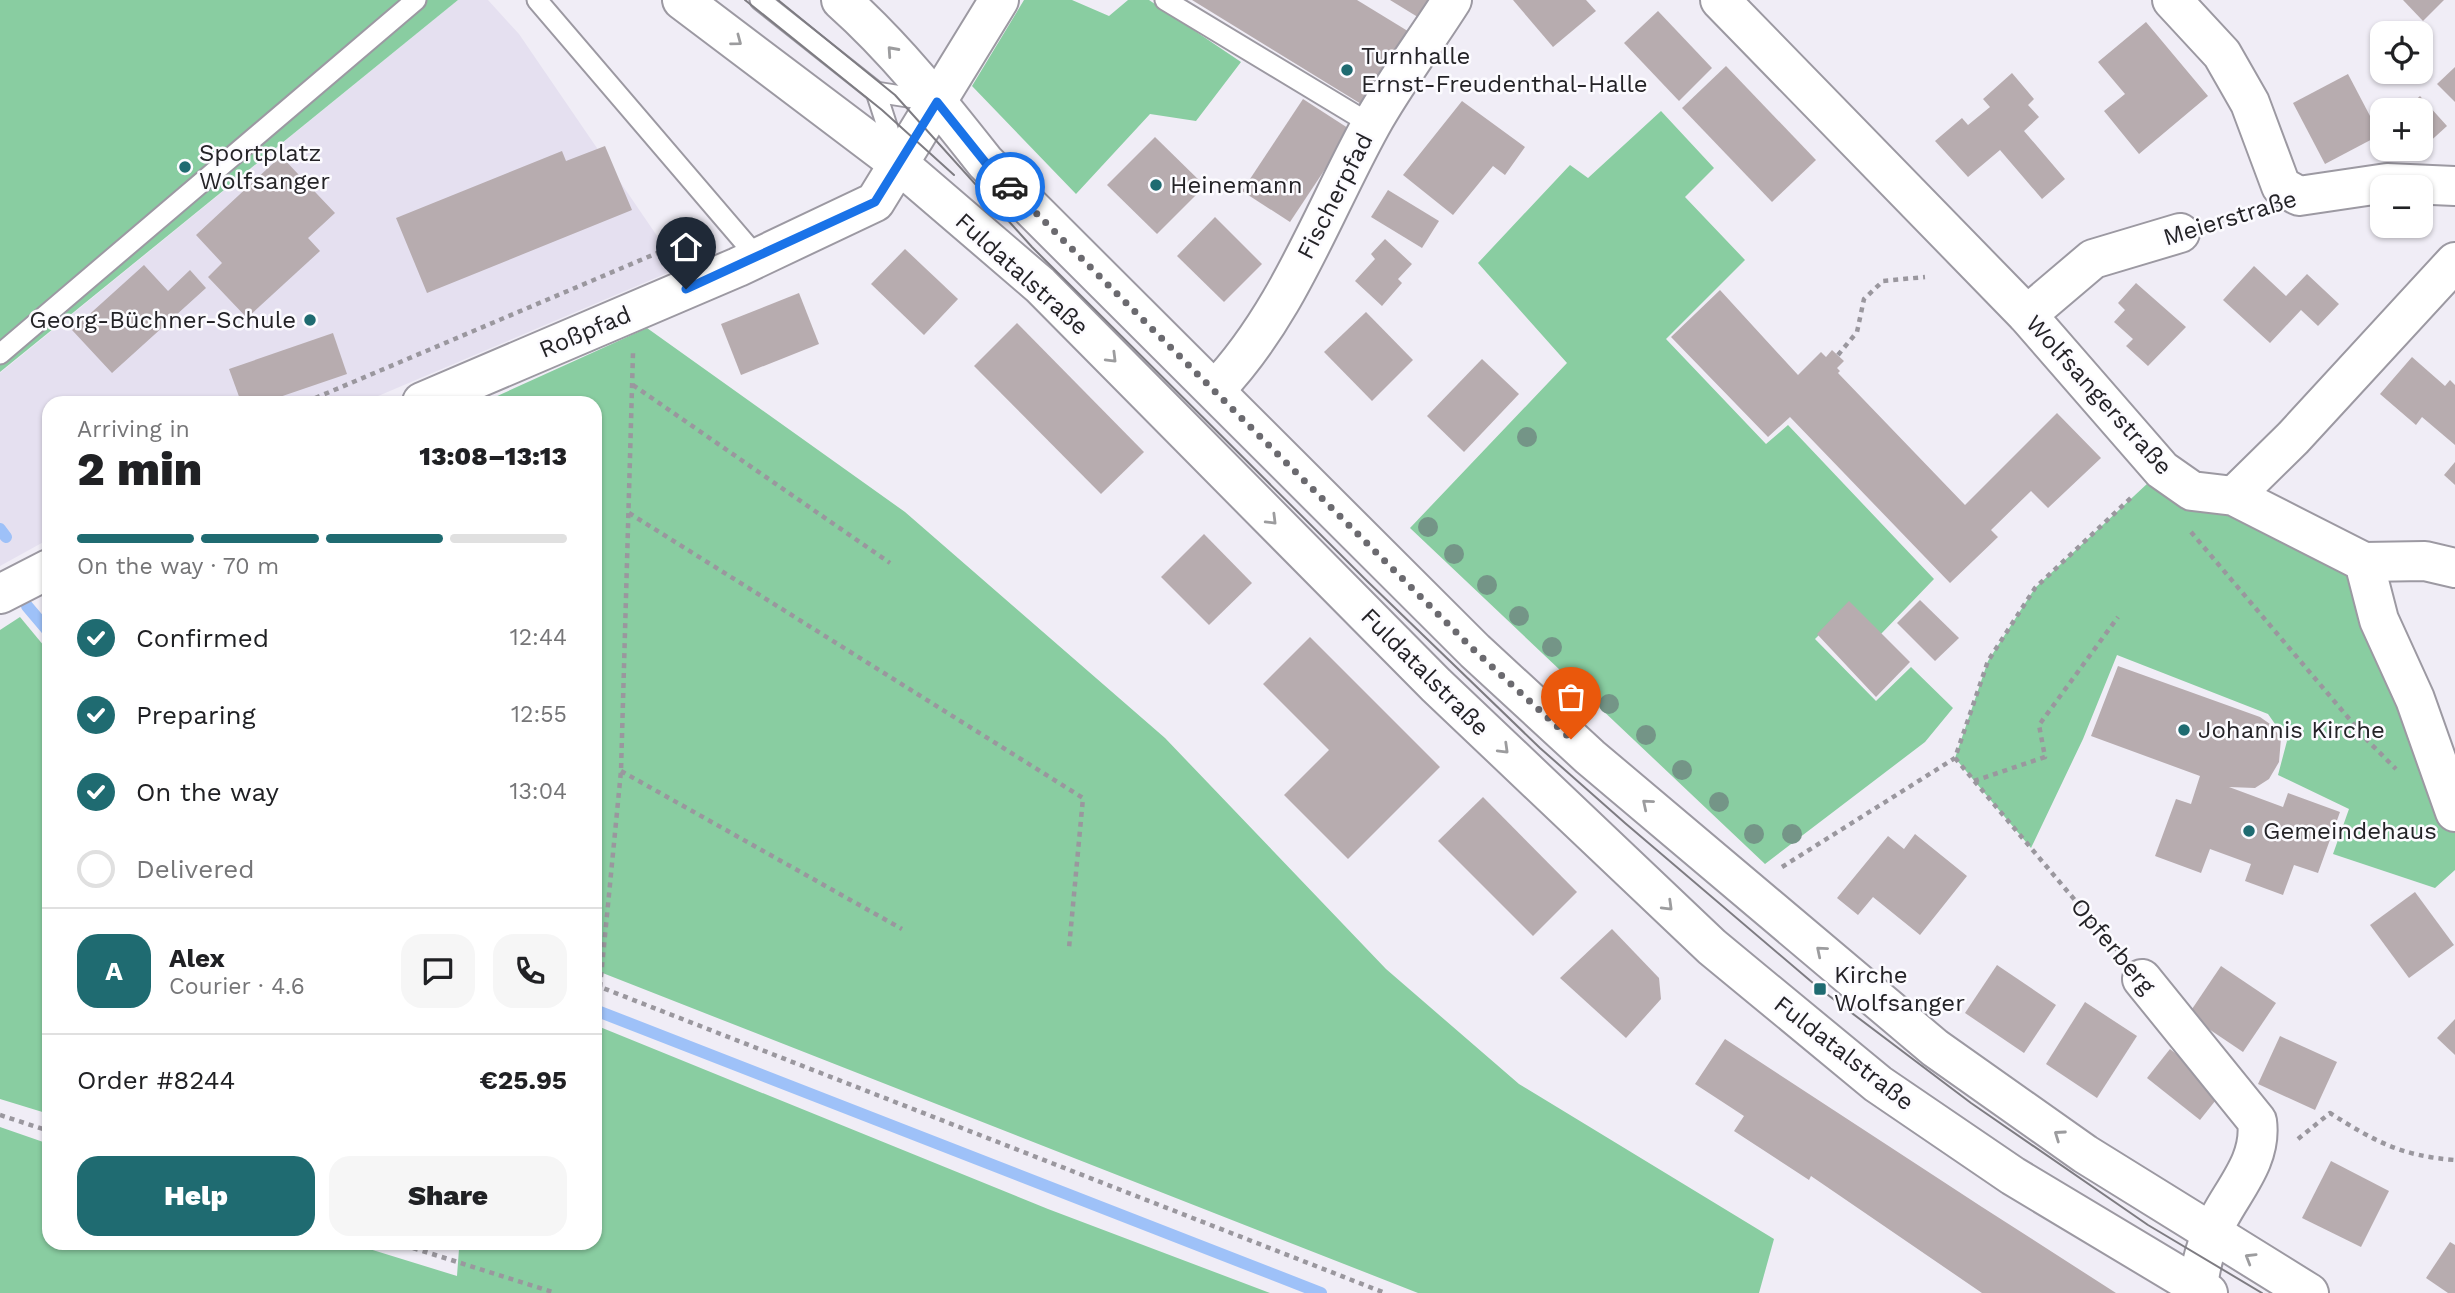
<!DOCTYPE html>
<html lang="en">
<head>
<meta charset="utf-8">
<style>
	:root { --surface:#fff; --page:#f6f6f6; --text:#202124; --muted:#757577; --line:#e0e0e0; --accent:#1f6b71 }
	body { margin:0; font-family:"Work Sans",sans-serif; background:var(--page); color:var(--text); height:100vh; display:flex; flex-direction:column; font-size:26px; white-space:nowrap }
	* { box-sizing:border-box; margin:0 }
	p { font-size:23px; color:var(--muted) }
	.icon { flex:none; width:38px; height:38px; fill:none; stroke:currentColor; stroke-width:2; stroke-linecap:round; stroke-linejoin:round }
	.map { position:relative; flex:1; overflow:hidden }
	.drawer { position:absolute; left:42px; top:396px; width:560px; height:854px; display:flex; flex-direction:column; background:var(--surface); border-radius:21px; box-shadow:0 2px 5px #0004 }
	.drawer>* { flex:none }
	.fabs { position:absolute; left:2370px; top:21px; display:grid; gap:14px }
	.fabs a { display:grid; place-items:center; width:63px; height:63px; border-radius:14px; background:var(--surface); box-shadow:0 2px 5px #0004; font-size:35px }
	.pin { position:absolute; display:grid; place-items:center; width:60px; height:60px; color:#fff; margin:-72px -30px; border-radius:50% 50% 50% 0; rotate:-45deg; box-shadow:0 0 7px #0007 }
	.pin .icon { rotate:45deg }
	.courier { position:absolute; display:grid; place-items:center; width:70px; height:70px; margin:-35px; border:5px solid #1a73e8; border-radius:50%; background:#fff; color:#222; box-shadow:0 2px 9px #0007 }
	.overview em { font-style:normal; font-weight:800 }
	.overview div { display:flex; flex-direction:column-reverse }
	.overview { display:flex; align-items:center; justify-content:space-between; height:119px; padding:0 35px }
	h1 { font-size:46px; font-weight:800; line-height:52px }
	.bar { display:grid; grid-template-columns:repeat(4,1fr); gap:10px 7px; align-content:center; height:84px; padding:0 35px }
	.bar i { height:9px; border-radius:5px; background:var(--line) }
	.bar .current { background:var(--accent) }
	.bar p { grid-column:span 4 }
	.line { display:flex; align-items:center; gap:18px; padding:0 35px; border-top:2px solid var(--line) }
	.line div { flex:1 }
	.round { display:grid; place-items:center; flex:none; width:74px; height:74px; border-radius:21px; background:var(--page) }
	ol { padding:0 35px; list-style:none }
	li { display:flex; align-items:center; gap:21px; height:77px }
	li p { margin-inline-start:auto }
	li .icon { padding:7px; border-radius:50%; background:var(--accent); color:#fff; stroke-width:4 }
	li:last-child { color:var(--muted) }
	li i { width:38px; height:38px; border:4px solid var(--line); border-radius:50% }
	.primary-button { display:flex; gap:14px; margin-top:auto; padding:14px 35px }
	.primary-button a { flex:1; height:80px; border-radius:21px; background:var(--accent); color:#fff; font-size:28px; font-weight:800; line-height:80px; text-align:center }
	.primary-button a+a { background:var(--page); color:var(--text) }
	.map>svg:first-child { display:block }
	.built { fill:#e5e0f0 }
	.green { fill:#89cda1 }
	.lines { fill:none; stroke-linecap:round; stroke-linejoin:round }
	.stream { stroke:#9ec1f8; stroke-width:12 }
	.building { fill:#b7acaf }
	.service-casing { stroke:#9c99a2; stroke-width:23 }
	.minor-casing { stroke:#9c99a2; stroke-width:42 }
	.secondary-casing { stroke:#9c99a2; stroke-width:42 }
	.path { stroke:#9a979e; stroke-width:4.5; stroke-dasharray:5 5; stroke-linecap:butt }
	.service { stroke:#fff; stroke-width:19 }
	.minor { stroke:#fff; stroke-width:38 }
	.secondary { stroke:#fff; stroke-width:38 }
	.tram { stroke:#7e7c82; stroke-width:2 }
	.tree { fill:#749587 }
	.oneway { stroke:#9c9c9e }
	.done { stroke:#6b6a6f; stroke-width:7; stroke-dasharray:0 12.6 }
	.route { stroke:#1a73e8; stroke-width:9 }
	.poi-dot { fill:#1f6b71; stroke:#fcfbff; stroke-width:2.5 }
	.labels { text-anchor:middle; dominant-baseline:central; stroke-width:5; stroke-linejoin:round; paint-order:stroke }
	.poi-label { font-size:24px; fill:#242327; stroke:#fcfbff; text-anchor:start }
	.street-label { font-size:24px; fill:#242327; stroke:#fcfbff }
</style>
</head>
<body>
<div class="map">
<svg width="2455" height="1293" viewBox="0 0 2455 1293">
	<rect width="100%" height="100%" fill="#f0edf6"/>
	<path class="built" d="M458,0H488L519,34L679,268L364,402H49V539L0,566V373Z"/>
	<g class="green">
		<path d="M0,0H458L0,372Z"/>
		<path d="M1024,0H1072L1109,16L1128,0H1149L1241,62L1196,121L1150,114L1076,194L972,86Z"/>
		<path d="M1661,111L1714,168L1685,197L1745,260L1666,339L1766,444L1788,425L1934,579L1880,635L1849,605L1815,639L1876,701L1911,667L1953,708L1925,742L1765,864L1410,528L1567,363L1478,263L1570,165L1588,178Z"/>
		<path d="M647,328L905,512L1165,738L1386,969L1519,1084L1774,1239L1759,1293H1418L595,970V402H484Z"/>
		<path d="M2162,470L2364,562L2455,807V870L2435,888L2333,854L2349,809L2278,775L2287,741L2268,714L2117,655L2083,739L2031,848L1955,758L1988,661L2035,588Z"/>
		<path d="M20,617L49,652V1114L0,1099V630Z"/>
		<path d="M595,1025L1048,1209L1270,1293H0V1127L49,1144V1242L350,1243L457,1276L459,1249L440,1243L595,1242Z"/>
	</g>
	<g class="lines">
		<g class="stream">
			<path d="M0,529L6,537"/>
			<path d="M27,606L49,632"/>
			<path d="M595,1010L1321,1293"/>
		</g>
	</g>
	<g class="building">
		<path d="M1192,0H1357L1411,33L1366,107Z"/>
		<path d="M1390,0H1433L1421,19Z"/>
		<path d="M1513,0H1586L1596,11L1553,47Z"/>
		<path d="M2403,0H2444L2423,21Z"/>
		<path d="M1658,11L1712,68L1679,101L1624,43Z"/>
		<path d="M2146,22L2208,96L2139,154L2104,111L2125,94L2098,62Z"/>
		<path d="M1726,66L1816,160L1772,202L1682,108Z"/>
		<path d="M2455,67V102L2437,84Z"/>
		<path d="M2012,73L2034,99L2028,105L2039,117L2024,131L2065,179L2042,199L2000,150L1968,177L1935,141L1962,118L1968,125L1990,107L1983,99Z"/>
		<path d="M2348,74L2380,135L2325,164L2293,103Z"/>
		<path d="M2420,96L2447,126L2414,156L2407,149H2420V110H2405Z"/>
		<path d="M1303,99L1351,130L1290,222L1242,191Z"/>
		<path d="M1462,101L1525,147L1505,175L1493,166L1453,215L1403,175Z"/>
		<path d="M1155,137L1205,186L1157,234L1107,185Z"/>
		<path d="M605,146L632,210L427,293L396,218L562,151L566,161Z"/>
		<path d="M281,156L335,213L308,238L320,251L247,318L208,277L222,263L196,235Z"/>
		<path d="M1388,190L1439,221L1422,248L1371,217Z"/>
		<path d="M1215,217L1262,264L1224,302L1177,256Z"/>
		<path d="M1385,239L1412,264L1398,279L1402,283L1382,306L1355,281L1375,259L1371,254Z"/>
		<path d="M905,249L958,299L924,335L871,284Z"/>
		<path d="M144,265L168,291L190,270L206,288L112,373L72,330Z"/>
		<path d="M2254,266L2286,296L2307,274L2339,304L2318,326L2301,310L2270,343L2223,300Z"/>
		<path d="M2136,283L2186,327L2148,366L2126,346L2133,339L2114,322L2125,310L2118,303Z"/>
		<path d="M1720,290L1798,375L1821,352L1826,357L1832,350L1844,361L1837,368L1840,371L1838,373L1965,505L2057,413L2101,458L2048,508L2031,491L1991,530L1998,537L1950,583L1790,417L1768,437L1671,337Z"/>
		<path d="M799,293L819,344L741,375L721,324Z"/>
		<path d="M1366,312L1413,360L1372,401L1324,352Z"/>
		<path d="M1017,323L1144,452L1101,494L974,366Z"/>
		<path d="M333,333L347,374L265,402H241L229,369Z"/>
		<path d="M2412,357L2445,386L2450,380L2455,385V445L2422,417L2416,425L2380,394Z"/>
		<path d="M1482,359L1519,394L1464,452L1427,416Z"/>
		<path d="M2455,462V485L2444,475Z"/>
		<path d="M1204,534L1252,583L1209,625L1161,577Z"/>
		<path d="M1920,600L1959,638L1935,661L1897,623Z"/>
		<path d="M1849,601L1910,662L1876,697L1817,634Z"/>
		<path d="M1310,637L1440,767L1348,859L1284,795L1329,750L1263,684Z"/>
		<path d="M2118,666L2260,717L2270,724L2281,738L2279,762L2269,779L2255,788L2229,787L2283,807L2288,793L2340,812L2318,873L2294,865L2283,895L2245,881L2251,864L2210,849L2201,873L2155,856L2176,799L2191,804L2200,776L2091,736Z"/>
		<path d="M1483,797L1577,892L1533,936L1438,841Z"/>
		<path d="M1915,834L1967,876L1920,935L1873,897L1858,915L1837,898L1888,836L1904,849Z"/>
		<path d="M2415,892L2454,945L2409,978L2370,925Z"/>
		<path d="M1612,929L1659,978L1661,999L1626,1038L1560,978Z"/>
		<path d="M1997,965L2056,1005L2024,1053L1965,1013Z"/>
		<path d="M2221,966L2276,1003L2243,1052L2188,1015Z"/>
		<path d="M2085,1002L2137,1036L2097,1098L2046,1064Z"/>
		<path d="M2455,1019V1055L2437,1038Z"/>
		<path d="M2280,1036L2337,1062L2315,1110L2258,1084Z"/>
		<path d="M1725,1039L1982,1207L2116,1293H1982L1811,1176L1809,1180L1734,1131L1744,1116L1695,1084Z"/>
		<path d="M2170,1049L2223,1091L2200,1120L2147,1078Z"/>
		<path d="M2331,1161L2389,1191L2361,1247L2302,1218Z"/>
		<path d="M2450,1242L2455,1245V1293H2448L2426,1278Z"/>
	</g>
	<g class="lines">
		<defs>
			<g id="service">
				<path d="M537,0L757,257"/>
				<path d="M760,0L876,92L933,101"/>
				<path d="M1165,0L1372,125"/>
				<path d="M876,92L897,157"/>
				<path d="M0,354L416,0"/>
			</g>
			<g id="minor">
				<path d="M1720,0L2027,315L2162,470L2192,491L2234,496L2364,562L2379,620L2415,699L2455,812"/>
				<path d="M2172,0L2222,54L2250,103L2281,186L2299,196L2387,183L2455,186"/>
				<path d="M2027,315L2093,259L2180,233"/>
				<path d="M1215,390C1287,315 1322,214 1371,125C1395,82 1426,41 1452,0"/>
				<path d="M422,402L738,267L875,202L999,0"/>
				<path d="M2234,496L2293,438L2455,262"/>
				<path d="M2364,562L2425,561L2455,568"/>
				<path d="M0,594L49,569"/>
				<path d="M2142,979L2257,1121C2263,1165 2226,1196 2211,1235C2204,1252 2199,1275 2197,1293"/>
			</g>
			<g id="secondary">
				<path d="M682,0L899,164L1040,285L1436,685L1712,947L1878,1084L2013,1176L2208,1293"/>
				<path d="M841,0C895,48 940,105 985,162L1475,651L1590,757L1935,1048L2085,1154L2309,1293"/>
			</g>
		</defs>
		<use href="#service" class="service-casing"/>
		<use href="#minor" class="minor-casing"/>
		<use href="#secondary" class="secondary-casing"/>
		<g class="path">
			<path d="M2218,222L2253,211"/>
			<path d="M1838,355L1857,332L1864,299L1883,281L1925,277"/>
			<path d="M633,385L890,563"/>
			<path d="M306,402L695,237L698,239"/>
			<path d="M629,513L1083,798L1069,948"/>
			<path d="M2191,532L2368,741L2396,769"/>
			<path d="M1955,758L2117,950"/>
			<path d="M621,771L902,929"/>
			<path d="M1974,781L2045,757L2039,725L2118,617"/>
			<path d="M1782,867L1955,758L1988,661L2035,588L2134,495"/>
			<path d="M595,985L1385,1293"/>
			<path d="M600,987L621,771L633,353"/>
			<path d="M0,1115L49,1131"/>
			<path d="M2298,1139L2330,1113C2374,1141 2401,1156 2455,1160"/>
			<path d="M394,1242L556,1293"/>
		</g>
		<use href="#service" class="service"/>
		<use href="#minor" class="minor"/>
		<use href="#secondary" class="secondary"/>
		<g class="tram">
			<path d="M745,0L882,110L954,175"/>
			<path d="M778,0L895,95L1032,247L1367,581L1540,748L1625,823L1820,989L1971,1103L2148,1225L2262,1293"/>
		</g>
	</g>
	<g class="tree">
		<circle cx="1527" cy="437" r="10"/>
		<circle cx="1428" cy="527" r="10"/>
		<circle cx="1454" cy="554" r="10"/>
		<circle cx="1487" cy="585" r="10"/>
		<circle cx="1519" cy="616" r="10"/>
		<circle cx="1552" cy="647" r="10"/>
		<circle cx="1609" cy="704" r="10"/>
		<circle cx="1646" cy="735" r="10"/>
		<circle cx="1682" cy="770" r="10"/>
		<circle cx="1719" cy="802" r="10"/>
		<circle cx="1754" cy="834" r="10"/>
		<circle cx="1792" cy="834" r="10"/>
	</g>
	<defs><path id="oneway-chevron" d="M-2-3.5L2.5 0L-2 3.5" fill="none" stroke-width="1.6" stroke-linecap="round" stroke-linejoin="round" transform="scale(1.75)"/></defs>
	<g class="oneway">
		<use href="#oneway-chevron" transform="translate(737 41) rotate(37)"/>
		<use href="#oneway-chevron" transform="translate(892 51) rotate(-132)"/>
		<use href="#oneway-chevron" transform="translate(1112 358) rotate(45)"/>
		<use href="#oneway-chevron" transform="translate(1272 520) rotate(45)"/>
		<use href="#oneway-chevron" transform="translate(1504 749) rotate(44)"/>
		<use href="#oneway-chevron" transform="translate(1647 804) rotate(-140)"/>
		<use href="#oneway-chevron" transform="translate(1668 906) rotate(44)"/>
		<use href="#oneway-chevron" transform="translate(1821 951) rotate(-140)"/>
		<use href="#oneway-chevron" transform="translate(2059 1135) rotate(-145)"/>
		<use href="#oneway-chevron" transform="translate(2250 1258) rotate(-149)"/>
	</g>
	<g class="lines">
		<path class="done" d="M1010,187L1475,651L1571,739"/>
		<path class="route" d="M686,289L875,202L937,102L985,162L1010,187"/>
	</g>
	<g class="poi-dot">
		<circle cx="1347" cy="70" r="7"/>
		<circle cx="185" cy="167" r="7"/>
		<circle cx="1156" cy="185" r="7"/>
		<circle cx="310" cy="320" r="7"/>
		<circle cx="2184" cy="730" r="7"/>
		<circle cx="2249" cy="831" r="7"/>
		<rect x="1813" y="982" width="14" height="14" rx="3.5"/>
	</g>
	<g class="labels">
		<g class="poi-label">
			<text x="1361" y="56">Turnhalle<tspan x="1361" dy="28">Ernst‐Freudenthal‐Halle</tspan></text>
			<text x="199" y="153">Sportplatz<tspan x="199" dy="28">Wolfsanger</tspan></text>
			<text x="1170" y="185">Heinemann</text>
			<text x="296" y="320" text-anchor="end">Georg-Büchner-Schule</text>
			<text x="2198" y="730">Johannis Kirche</text>
			<text x="2263" y="831">Gemeindehaus</text>
			<text x="1834" y="975">Kirche<tspan x="1834" dy="28">Wolfsanger</tspan></text>
		</g>
		<g class="street-label">
			<text transform="translate(1335 196) rotate(-63)">Fischerpfad</text>
			<text transform="translate(2230 218) rotate(-17)">Meierstraße</text>
			<text transform="translate(1022 274) rotate(42)">Fuldatalstraße</text>
			<text transform="translate(585 332) rotate(-23)">Roßpfad</text>
			<text transform="translate(2099 395) rotate(48)">Wolfsangerstraße</text>
			<text transform="translate(1425 672) rotate(45)">Fuldatalstraße</text>
			<text transform="translate(2113 946) rotate(50)">Opferberg</text>
			<text transform="translate(1844 1053) rotate(38)">Fuldatalstraße</text>
		</g>
	</g>
</svg>
<div class="fabs">
<a><svg class="icon" aria-label="locate" viewBox="0 0 24 24"><circle cx="12" cy="12" r="6"/><path d="M12 2v4M12 18v4M2 12h4M18 12h4"/></svg></a>
<a>+</a>
<a>−</a>
</div>
<div class="pin" style="left:1571px;top:739px;background:#ea580c"><svg class="icon" aria-label="bag" viewBox="0 0 24 24"><path d="M5 8h14l-1 12H6zM9 8a3 3 0 0 1 6 0"/></svg></div>
<div class="pin" style="left:686px;top:289px;background:#1f2937"><svg class="icon" aria-label="home" viewBox="0 0 24 24"><path d="M3 11l9-7 9 7M6 9v11h12V9"/></svg></div>
<div class="courier" style="left:1010px;top:187px"><svg class="icon" aria-label="car" viewBox="0 0 24 24"><path d="M5 17H2v-5l4-1 3-4h7l3 4 3 1v5h-3M9 17h6M6 11h13"/><circle cx="7" cy="17" r="2"/><circle cx="17" cy="17" r="2"/></svg></div>
<section class="drawer">
<div class="overview"><div><h1>2 min</h1><p>Arriving in</p></div><em>13:08–13:13</em></div>
<div class="bar"><i class="current"></i><i class="current"></i><i class="current"></i><i></i><p>On the way · 70 m</p></div>
<ol>
<li><svg class="icon" aria-label="check" viewBox="0 0 24 24"><path d="M5 12l5 5 9-10"/></svg>Confirmed<p>12:44</p></li>
<li><svg class="icon" aria-label="check" viewBox="0 0 24 24"><path d="M5 12l5 5 9-10"/></svg>Preparing<p>12:55</p></li>
<li><svg class="icon" aria-label="check" viewBox="0 0 24 24"><path d="M5 12l5 5 9-10"/></svg>On the way<p>13:04</p></li>
<li><i></i>Delivered</li>
</ol>
<div class="line" style="height:126px"><b class="round" style="background:var(--accent);color:#fff">A</b><div><b>Alex</b><p>Courier · 4.6</p></div><a class="round"><svg class="icon" aria-label="chat" viewBox="0 0 24 24"><path d="M4 5h16v11H9l-5 4z"/></svg></a><a class="round"><svg class="icon" aria-label="phone" viewBox="0 0 24 24"><path d="M5 4h4l2 5-3 2q2 4 5 5l2-3 5 2v4C11 20 4 13 5 4z"/></svg></a></div>
<div class="line" style="height:91px"><div>Order #8244</div><b>€25.95</b></div>
<div class="primary-button"><a>Help</a><a>Share</a></div>
</section>
</div>
</body>
</html>
